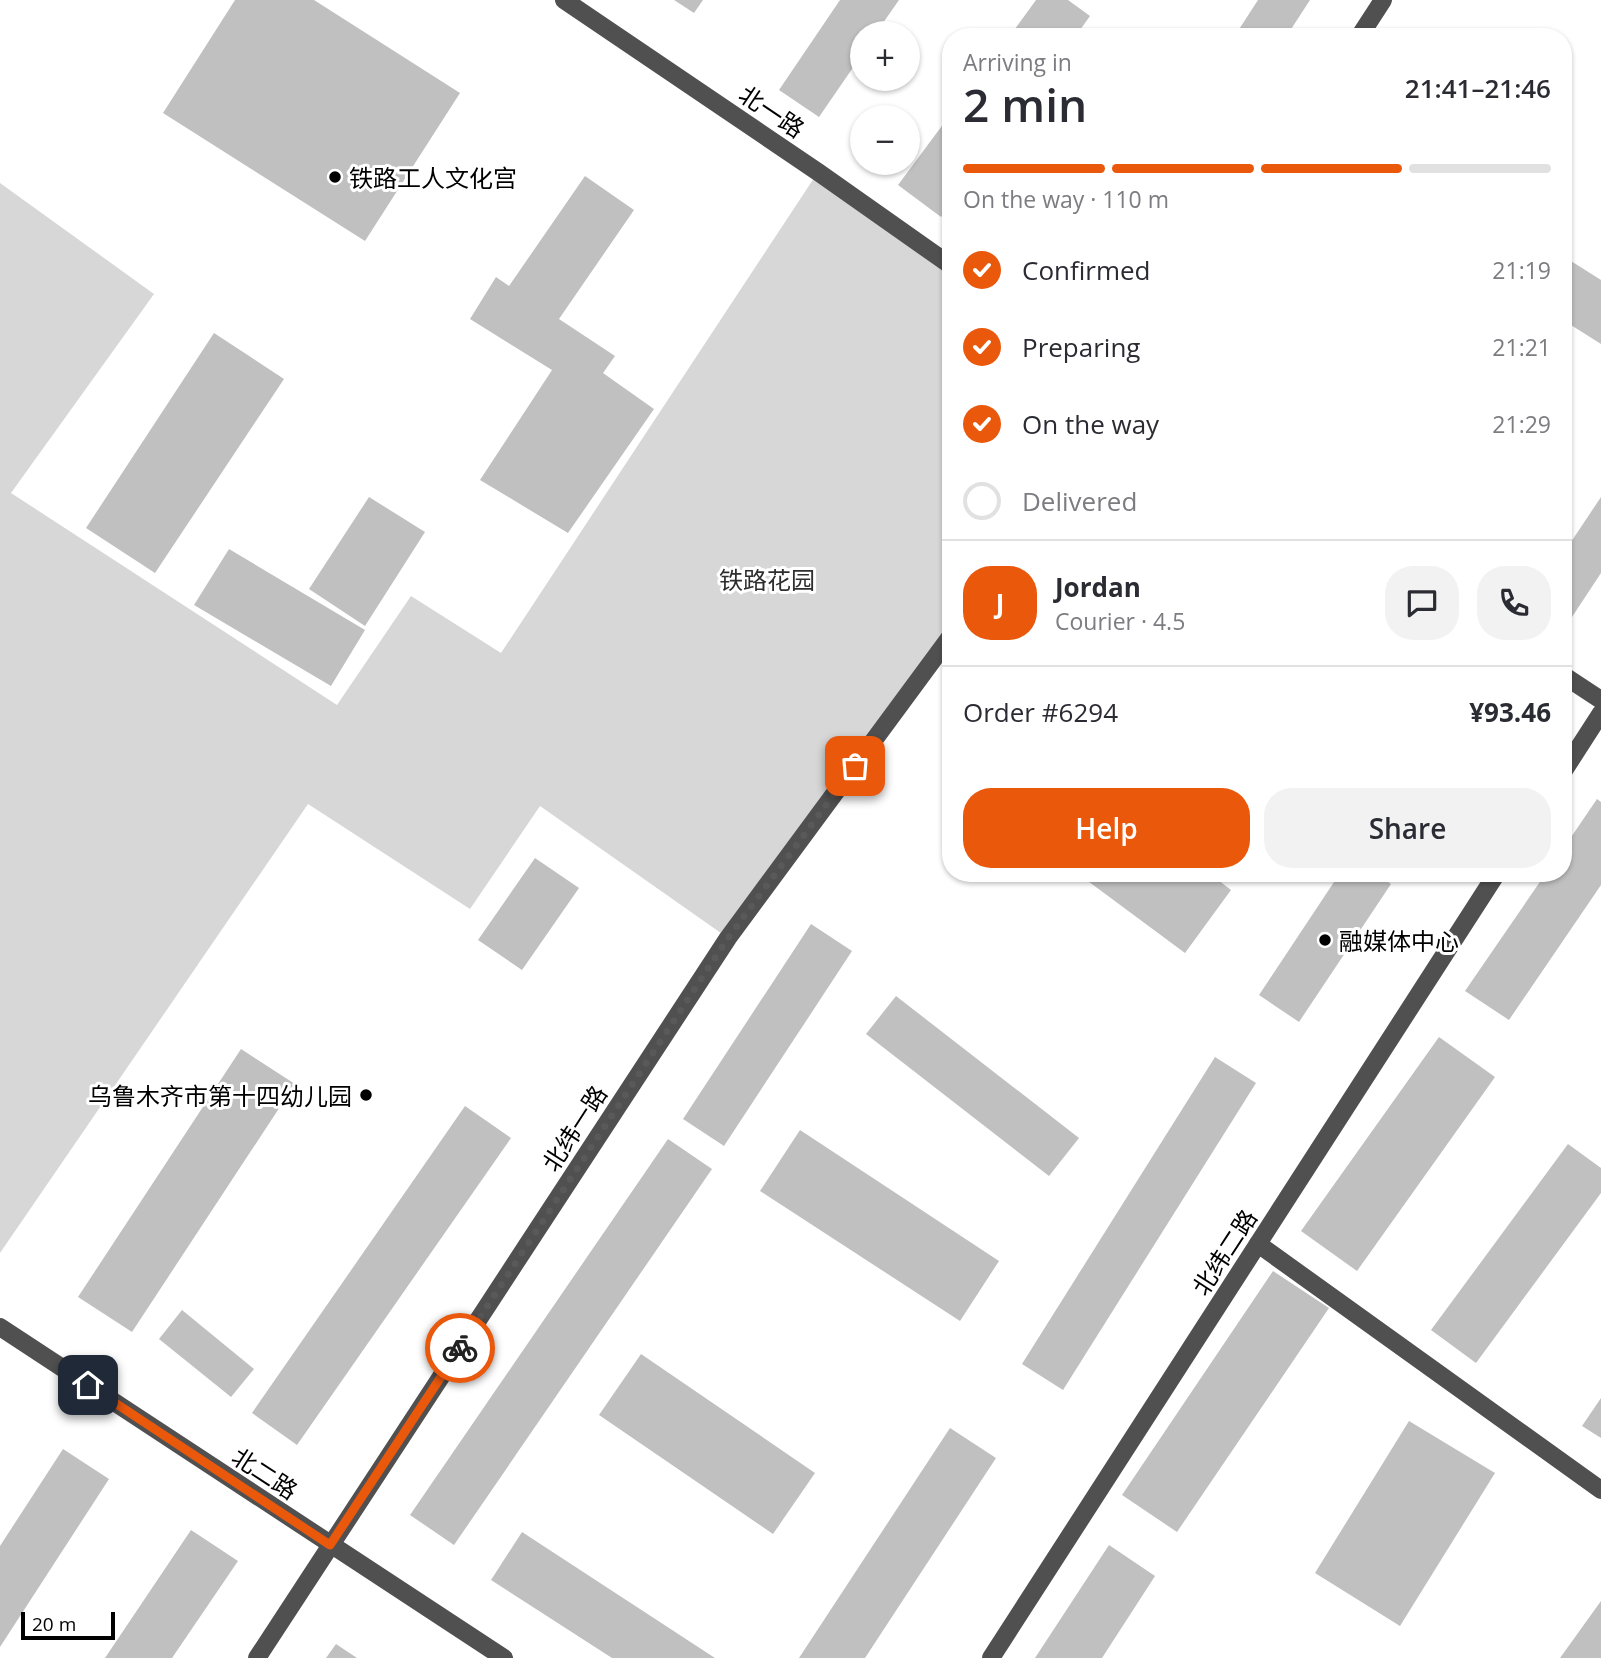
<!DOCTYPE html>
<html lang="en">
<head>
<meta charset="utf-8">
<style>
	:root { --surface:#fff; --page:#f2f2f3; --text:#2b2b33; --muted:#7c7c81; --line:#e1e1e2; --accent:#ea580c }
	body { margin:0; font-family:"Open Sans","Noto Sans SC",sans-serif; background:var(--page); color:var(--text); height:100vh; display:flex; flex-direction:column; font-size:26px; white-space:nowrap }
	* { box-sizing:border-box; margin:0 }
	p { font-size:23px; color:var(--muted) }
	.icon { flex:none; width:38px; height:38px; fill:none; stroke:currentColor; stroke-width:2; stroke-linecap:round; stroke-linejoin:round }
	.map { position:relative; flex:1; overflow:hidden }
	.panel { position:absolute; left:942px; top:28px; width:630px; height:854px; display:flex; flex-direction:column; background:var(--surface); border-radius:28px; box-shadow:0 2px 5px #0004 }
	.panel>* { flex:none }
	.buttons { position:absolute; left:850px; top:21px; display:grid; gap:14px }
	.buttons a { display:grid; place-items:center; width:70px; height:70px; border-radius:50%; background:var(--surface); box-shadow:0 2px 5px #0004; font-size:35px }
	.scale { position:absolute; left:21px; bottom:18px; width:94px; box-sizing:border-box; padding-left:7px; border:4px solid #000; border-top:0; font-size:19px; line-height:24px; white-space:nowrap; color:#000; -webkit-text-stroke:5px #fff; paint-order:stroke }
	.pin { position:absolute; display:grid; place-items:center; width:60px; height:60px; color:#fff; margin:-30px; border-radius:14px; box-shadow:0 4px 10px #0006 }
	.courier { position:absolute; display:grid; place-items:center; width:70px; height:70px; margin:-35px; border:5px solid #ea580c; border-radius:50%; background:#fff; color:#222; box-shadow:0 2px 9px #0007 }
	.head em { font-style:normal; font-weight:600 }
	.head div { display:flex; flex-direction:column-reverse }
	.head { display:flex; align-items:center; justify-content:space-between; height:119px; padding:0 21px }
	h1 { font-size:46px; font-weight:600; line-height:52px }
	.bar { display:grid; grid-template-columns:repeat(4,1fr); gap:10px 7px; align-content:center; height:84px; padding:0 21px }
	.bar i { height:9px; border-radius:5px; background:var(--line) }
	.bar .selected { background:var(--accent) }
	.bar p { grid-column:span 4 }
	.line { display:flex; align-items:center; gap:18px; padding:0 21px; border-top:2px solid var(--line) }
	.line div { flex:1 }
	.round { display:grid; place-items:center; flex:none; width:74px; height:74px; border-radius:28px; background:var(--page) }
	ol { padding:0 21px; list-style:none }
	li { display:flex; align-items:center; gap:21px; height:77px }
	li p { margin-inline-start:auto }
	li .icon { padding:7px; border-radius:50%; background:var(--accent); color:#fff; stroke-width:4 }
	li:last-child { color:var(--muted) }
	li i { width:38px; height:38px; border:4px solid var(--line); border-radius:50% }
	.cta { display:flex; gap:14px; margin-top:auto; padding:14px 21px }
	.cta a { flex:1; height:80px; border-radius:28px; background:var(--accent); color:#fff; font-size:28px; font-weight:600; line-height:80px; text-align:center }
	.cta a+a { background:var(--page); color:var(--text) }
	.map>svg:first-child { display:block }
	.green { fill:#d7d7d7 }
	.building { fill:#c0c0c0 }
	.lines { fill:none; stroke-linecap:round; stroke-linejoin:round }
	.minor { stroke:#505050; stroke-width:18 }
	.done { stroke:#595959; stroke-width:7; stroke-dasharray:0 12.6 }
	.route { stroke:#ea580c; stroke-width:9 }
	.poi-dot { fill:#000; stroke:#fff; stroke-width:2.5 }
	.labels { text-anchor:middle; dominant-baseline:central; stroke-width:6; stroke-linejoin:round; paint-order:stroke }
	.street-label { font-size:24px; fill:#000; stroke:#fff }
	.poi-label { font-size:24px; fill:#000; stroke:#fff; text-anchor:start }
	.park-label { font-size:24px; fill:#2e2e2e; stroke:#fff }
</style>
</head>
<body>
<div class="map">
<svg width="1601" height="1658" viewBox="0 0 1601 1658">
	<rect width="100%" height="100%" fill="#fff"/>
	<path class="green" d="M818,172L950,265V637L728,938L540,806L470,909L308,804L0,1253V183L154,294L11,493L337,705L411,596L501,653Z"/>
	<g class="building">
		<path d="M235,0H314L460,93L365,241L163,113Z"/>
		<path d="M674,0H703L694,13Z"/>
		<path d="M840,0H899L876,33H863V53L819,117L779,90Z"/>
		<path d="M1036,0H1068L1090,16L1075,37H1009Z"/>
		<path d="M1258,0H1310L1286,37H1234Z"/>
		<path d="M950,115V205L941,217L898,185Z"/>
		<path d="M585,176L634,210L559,319L615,356L603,373L654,409L568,533L480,480L552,370L470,319L496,277L509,286Z"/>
		<path d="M1563,256L1601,280V344L1563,320Z"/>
		<path d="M214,333L284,379L155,573L86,528Z"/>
		<path d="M369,497L425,532L365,626L309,589Z"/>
		<path d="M1601,497V573L1570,620L1563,615V554Z"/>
		<path d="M229,549L365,630L331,686L194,605Z"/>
		<path d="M1597,799L1601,802V885L1509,1020L1465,991L1546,873H1563V849Z"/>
		<path d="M535,858L579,888L522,970L478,940Z"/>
		<path d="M1077,873H1209L1231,890L1185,953Z"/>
		<path d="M1340,873H1375L1391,884L1299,1022L1259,995Z"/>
		<path d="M811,924L852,951L724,1146L683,1119Z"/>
		<path d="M896,996L1079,1138L1049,1176L866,1034Z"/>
		<path d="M1439,1037L1495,1077L1357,1271L1301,1231Z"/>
		<path d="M241,1049L295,1084L132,1332L78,1297Z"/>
		<path d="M1215,1057L1256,1083L1063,1390L1022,1364Z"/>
		<path d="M465,1106L511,1138L297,1445L252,1413Z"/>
		<path d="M800,1130L999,1261L960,1321L760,1191Z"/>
		<path d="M668,1139L712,1169L454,1545L410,1515Z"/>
		<path d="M1568,1144L1601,1168V1193L1476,1363L1431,1330Z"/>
		<path d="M1273,1271L1329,1308L1177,1532L1122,1495Z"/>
		<path d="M182,1310L254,1369L231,1397L159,1339Z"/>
		<path d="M641,1354L815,1473L773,1534L599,1415Z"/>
		<path d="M1601,1398V1438L1582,1426Z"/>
		<path d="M1409,1421L1495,1473L1400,1626L1315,1573Z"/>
		<path d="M950,1428L996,1458L865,1658H799Z"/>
		<path d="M63,1449L109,1479L0,1647V1546Z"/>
		<path d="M191,1530L238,1561L172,1658H105Z"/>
		<path d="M522,1532L715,1658H612L491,1580Z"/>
		<path d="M1109,1545L1155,1576L1102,1658H1035Z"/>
		<path d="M1601,1601V1658H1560Z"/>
		<path d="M336,1644L357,1658H326Z"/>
	</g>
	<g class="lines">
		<g class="minor">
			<path d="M564,0L818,172L950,265"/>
			<path d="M1359,37L1383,0"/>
			<path d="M1563,675L1601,700"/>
			<path d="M1563,772L1601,713"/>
			<path d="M1258,1244L1601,1490"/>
			<path d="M0,1327L504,1658"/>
			<path d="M257,1658L728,938L950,637"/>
			<path d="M991,1658L1497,873"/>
		</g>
	</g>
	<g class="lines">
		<path class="done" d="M460,1348L728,938L855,766"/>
		<path class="route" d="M88,1385L330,1545L460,1348"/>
	</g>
	<g class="poi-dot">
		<circle cx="335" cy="177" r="7"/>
		<circle cx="1325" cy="940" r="7"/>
		<circle cx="366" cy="1095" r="7"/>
	</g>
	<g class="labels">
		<g class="street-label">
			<text transform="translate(772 111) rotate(34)">北一路</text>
			<text transform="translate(574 1128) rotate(-57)">北纬一路</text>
			<text transform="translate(1224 1252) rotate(-57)">北纬二路</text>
			<text transform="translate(265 1473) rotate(33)">北二路</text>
		</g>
		<g class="poi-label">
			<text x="349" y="177">铁路工人文化宫</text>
			<text x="1339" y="940">融媒体中心</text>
			<text x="352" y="1095" text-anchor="end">乌鲁木齐市第十四幼儿园</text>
		</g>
		<g class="park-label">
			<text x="767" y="579">铁路花园</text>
		</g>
	</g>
</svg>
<div class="buttons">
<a>+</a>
<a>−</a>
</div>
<div class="scale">20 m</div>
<div class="pin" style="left:855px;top:766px;background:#ea580c"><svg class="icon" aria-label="bag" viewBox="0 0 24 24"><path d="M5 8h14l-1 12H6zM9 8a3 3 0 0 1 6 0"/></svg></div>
<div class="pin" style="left:88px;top:1385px;background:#1f2937"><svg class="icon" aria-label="home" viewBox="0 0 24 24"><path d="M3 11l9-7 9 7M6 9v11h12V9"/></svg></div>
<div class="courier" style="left:460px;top:1348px"><svg class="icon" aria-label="bike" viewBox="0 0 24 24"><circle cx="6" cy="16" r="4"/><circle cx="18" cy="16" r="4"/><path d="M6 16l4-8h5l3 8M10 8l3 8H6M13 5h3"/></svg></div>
<section class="panel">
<div class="head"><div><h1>2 min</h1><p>Arriving in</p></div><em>21:41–21:46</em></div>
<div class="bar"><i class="selected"></i><i class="selected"></i><i class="selected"></i><i></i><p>On the way · 110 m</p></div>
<ol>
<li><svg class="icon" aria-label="check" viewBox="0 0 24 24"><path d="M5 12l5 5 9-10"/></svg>Confirmed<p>21:19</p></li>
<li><svg class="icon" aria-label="check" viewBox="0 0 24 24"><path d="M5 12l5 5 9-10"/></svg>Preparing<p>21:21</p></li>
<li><svg class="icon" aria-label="check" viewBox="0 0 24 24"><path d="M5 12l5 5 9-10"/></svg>On the way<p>21:29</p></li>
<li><i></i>Delivered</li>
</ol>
<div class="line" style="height:126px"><b class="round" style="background:var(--accent);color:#fff">J</b><div><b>Jordan</b><p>Courier · 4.5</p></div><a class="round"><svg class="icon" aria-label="chat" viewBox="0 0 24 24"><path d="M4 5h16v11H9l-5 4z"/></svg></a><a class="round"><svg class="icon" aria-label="phone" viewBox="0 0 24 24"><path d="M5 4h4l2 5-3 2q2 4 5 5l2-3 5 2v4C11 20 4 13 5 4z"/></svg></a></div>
<div class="line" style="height:91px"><div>Order #6294</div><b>¥93.46</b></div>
<div class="cta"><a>Help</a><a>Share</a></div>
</section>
</div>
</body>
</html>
